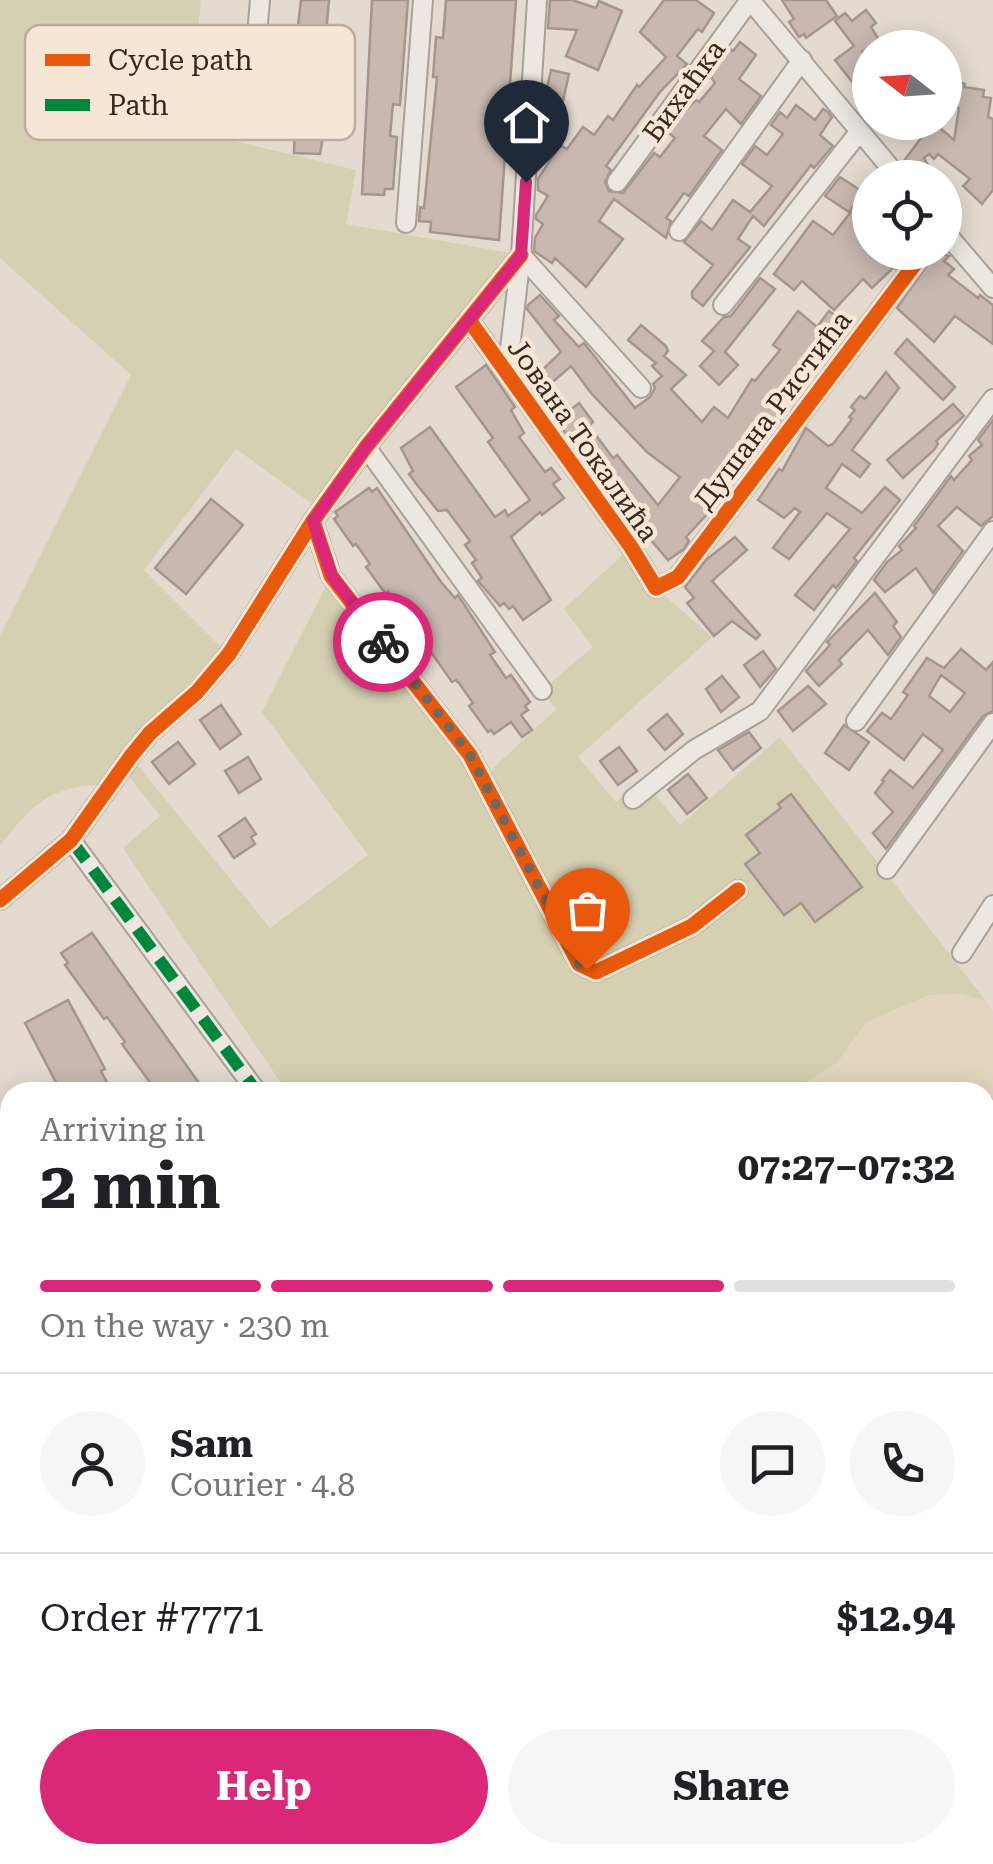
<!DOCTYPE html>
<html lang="en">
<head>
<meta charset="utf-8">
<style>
	:root { --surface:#fff; --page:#f6f6f6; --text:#202124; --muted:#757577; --line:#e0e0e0; --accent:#db2777 }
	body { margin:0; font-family:"Roboto Serif",serif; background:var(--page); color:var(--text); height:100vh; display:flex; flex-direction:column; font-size:38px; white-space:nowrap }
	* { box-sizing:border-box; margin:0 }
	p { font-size:32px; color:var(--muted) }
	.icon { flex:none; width:55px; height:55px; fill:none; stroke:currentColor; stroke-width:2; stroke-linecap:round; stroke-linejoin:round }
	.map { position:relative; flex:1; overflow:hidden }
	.sheet { position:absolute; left:0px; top:1082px; width:995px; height:782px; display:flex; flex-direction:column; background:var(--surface); border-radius:30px 30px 0 0; box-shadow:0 5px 25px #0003 }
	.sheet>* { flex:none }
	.needle { width:65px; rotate:287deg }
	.fabs { position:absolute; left:852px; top:30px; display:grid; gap:20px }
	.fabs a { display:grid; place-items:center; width:110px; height:110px; border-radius:50%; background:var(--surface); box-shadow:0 5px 25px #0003; font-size:50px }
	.pin { position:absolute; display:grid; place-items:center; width:85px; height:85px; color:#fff; margin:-102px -42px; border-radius:50% 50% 50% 0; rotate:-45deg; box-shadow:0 0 10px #0007 }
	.pin .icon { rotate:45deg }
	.courier { position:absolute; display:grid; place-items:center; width:100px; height:100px; margin:-50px; border:8px solid #db2777; border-radius:50%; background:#fff; color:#222; box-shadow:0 2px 12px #0007 }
	.summary em { font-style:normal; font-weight:700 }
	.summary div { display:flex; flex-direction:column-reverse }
	.summary { display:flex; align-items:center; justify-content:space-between; height:170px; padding:0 40px }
	h1 { font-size:65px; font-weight:700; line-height:75px }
	.bar { display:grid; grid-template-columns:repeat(4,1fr); gap:15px 10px; align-content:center; height:120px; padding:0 40px }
	.bar i { height:12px; border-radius:8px; background:var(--line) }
	.bar .current { background:var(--accent) }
	.bar p { grid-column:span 4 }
	.line { display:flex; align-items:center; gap:25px; padding:0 40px; border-top:2px solid var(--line) }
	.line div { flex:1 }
	.round { display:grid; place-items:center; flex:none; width:105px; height:105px; border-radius:52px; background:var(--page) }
	.action { display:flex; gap:20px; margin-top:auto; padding:20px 40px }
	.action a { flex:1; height:115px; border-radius:60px; background:var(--accent); color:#fff; font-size:40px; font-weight:700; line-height:115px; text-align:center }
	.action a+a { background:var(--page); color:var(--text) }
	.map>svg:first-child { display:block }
	.farmland { fill:#e3d6c0 }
	.green { fill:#d6d0b2 }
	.building { fill:#c8b8b0; stroke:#a4958e; stroke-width:2.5; fill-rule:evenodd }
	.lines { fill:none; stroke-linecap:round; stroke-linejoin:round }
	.street-casing { stroke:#aaa097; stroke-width:22 }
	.street { stroke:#ece7e0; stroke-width:18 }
	.quiet { stroke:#00873e; stroke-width:12; stroke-dasharray:25 12; stroke-linecap:butt }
	.cycleway-casing { stroke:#f5e6d5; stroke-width:21 }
	.cycleway { stroke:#e8590c; stroke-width:15 }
	.done { stroke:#74665d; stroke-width:10; stroke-dasharray:0 18 }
	.route { stroke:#db2777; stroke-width:12 }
	.labels { text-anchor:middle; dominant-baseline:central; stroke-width:9; stroke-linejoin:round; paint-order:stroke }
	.street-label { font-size:28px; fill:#38271f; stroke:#f5e6d5 }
	.key { fill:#f5e6d5; stroke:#bcad9e; stroke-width:2.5 }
	.key-label { font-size:28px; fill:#38271f }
</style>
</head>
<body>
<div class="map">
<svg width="993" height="1864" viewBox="0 0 993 1864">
	<rect width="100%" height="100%" fill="#e4dacf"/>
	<g class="farmland">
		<path d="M961,994L986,1001L993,1011V1336L985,1393V1092H792L838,1062L866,1022L929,995Z"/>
		<path d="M985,1671L993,1672V1829L985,1828Z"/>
		<path d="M985,1839L993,1840V1864H752L750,1855H985Z"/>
	</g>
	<g class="green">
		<path d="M0,0H201L190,111L230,140L356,170L346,224L521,255L366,447L314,505L236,449L144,570L221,647L99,785C47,787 31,807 0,845V636L131,375L0,258Z"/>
		<path d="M631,547L656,588L712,637L578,757L616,802L642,779L680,825L780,737L986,1001L961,994L929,995L866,1022L838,1062L792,1092H287L123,848L160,816L124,770L135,762L270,928L368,855L262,712L331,576L486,775L556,709L542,690L593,647L564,609Z"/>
	</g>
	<g class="building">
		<path d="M301,0H329L325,45L332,46L328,79L332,80L330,102L342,103L340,120L326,118L320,154L294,153L295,120L287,119Z"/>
		<path d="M372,0H408L400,105L393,104L390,136L397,137L393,189H385L384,195L362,194Z"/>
		<path d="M446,0H516L499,240L430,232L431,222L419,221L420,207L424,208L437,77H433L436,37L443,38Z"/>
		<path d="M550,0H572L596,8L599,1L622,11L598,70L566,56L577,30L548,28Z"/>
		<path d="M664,0H696L714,13L702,32L698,29L677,56L687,64L660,92L606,166L611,170L605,182L609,191L623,193L654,153L660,157L675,138L669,133L683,113L696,100L699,102L715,83L710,75L730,49L733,51L740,42L756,55L739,79L761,96L741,124L726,109L704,136L722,150L689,196L684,193L666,218L671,221L666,238L614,199L599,221L623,239L586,287L555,258L552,263L534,251L535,238L543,224L536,219V215L548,196L538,190V179L560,145L567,149L583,127L594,135L608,116L613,120L637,85L639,87L666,57L640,32Z"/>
		<path d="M782,0H826L837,16L806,38L804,34L799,37L789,22L794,19Z"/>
		<path d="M866,10L876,23L871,27L879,40L862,52L870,63V105L835,60L854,46L835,21L845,13L852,21Z"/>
		<path d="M551,70L569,74L563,101L545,97Z"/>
		<path d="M945,77L965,84L964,87L984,90L983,97L991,98L988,117L993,119V190L982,204L963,186L970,179L938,154L934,159L929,154L924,158L928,165L918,176L903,162L921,138L906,122H933L954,140L959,108L945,103Z"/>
		<path d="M796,105L815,120L823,109L828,112L832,117L820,135L833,146L814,168L811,165L764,226L753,216L738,239L750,247L703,306L692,297V292L713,265L684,242L701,221L712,230L733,200L750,212L772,186L742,164L755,146L767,155L783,134L771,125L780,112L787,118Z"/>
		<path d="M840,177L863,192L849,212L825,196Z"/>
		<path d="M853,209L870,225V252L907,253L896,269L894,267L872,288L863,279L834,310L802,281L794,290L774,274L813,221L833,235Z"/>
		<path d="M936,252L949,256L944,261L954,269L948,275L978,298L980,295L993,305V344L955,316L934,342L897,308Z"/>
		<path d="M760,278L775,289L725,352L738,365L719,385L700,366L714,351L702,341L724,317L731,316Z"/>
		<path d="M540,295L559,316L554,320L579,347L584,343L635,408L650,397L655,388L653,384L662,376L652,366L656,363L628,340L641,325L666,346L668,351L664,356L686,375L671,389L702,422L714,407L728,418L752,379L755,381L780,350L773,345L798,311L817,327L829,311L847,325L802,385L794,378L774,404L780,407L777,413L782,416L778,424L776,427L772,424L744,461L739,457L716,488L724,496L686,537L689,541L684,549L668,560L613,496L611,497L557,421L579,403L593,422L589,426L613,458L617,455L658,505L680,477L647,452L591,393L571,366L538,395L524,376L529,372L534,378L561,352L527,309L528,305Z"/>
		<path d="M907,339L955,387L943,400L895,353Z"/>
		<path d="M486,365L515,407L511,410L524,433L519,437L545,472L551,468L560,479L553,484L564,498L542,515L540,512L511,537L551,600L523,620L513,606L509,609L504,603L500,606L478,581L482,578L472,563L476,560L465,545L470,541L447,510L438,511L418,486L409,474L413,471L401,448L430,427L495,517L505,510L508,516L530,500L488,442L493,438L456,387Z"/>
		<path d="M886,372L899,388L852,450L870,464L860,477L842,464L826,488L862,513L885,487L900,500L854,558L857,561L836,588L833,585L814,610L795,595L850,529L827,513L789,559L773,548L800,512L795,508L784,518L758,500L779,469L782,471L806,428L828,446L833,444L852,419L849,417L855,410L851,407L860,396L865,399Z"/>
		<path d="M953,404L964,416L936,441L938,444L934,450L903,478L887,460Z"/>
		<path d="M993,420V516L981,526L957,507L938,526L963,551L933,593L916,568L885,592L874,580L887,562L902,550L899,546L916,528L914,526L951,476L954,480L972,460L969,456L982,445L978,440Z"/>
		<path d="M369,488L372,492L377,488L441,582L455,598L458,595L495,652L490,655L506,678L511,675L530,702L525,706L528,710L521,715L532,730L522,737L511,722L494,734L491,730L488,732L469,706L473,703L459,683L456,680L452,682L388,591L385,593L366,567L370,564L356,544L353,546L334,519L338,516L335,512Z"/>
		<path d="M211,499L243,525L186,594L155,568Z"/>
		<path d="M735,537L747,550L712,581L760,635L756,639L732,621L714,636L687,603L694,598L685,587L706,560Z"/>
		<path d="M875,593L897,622L893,626L901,637L888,655L868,630L839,660L842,664L819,686L806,671L830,645L827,642Z"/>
		<path d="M961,649L986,670L993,662V711L983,716L886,849L873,833L893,812L875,793L884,781L882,780L890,770L913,788L943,750L923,734L904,760L867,731L882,713L891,719L908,695L903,692L927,658L944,668ZM941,675L965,693L950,712L929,696Z"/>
		<path d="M763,651L776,669L760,687L744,665Z"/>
		<path d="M722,676L739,697L721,712L706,689Z"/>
		<path d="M808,686L826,704L793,731L778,711Z"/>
		<path d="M221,705L241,734L220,749L200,720Z"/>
		<path d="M667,714L683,734L665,750L648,730Z"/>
		<path d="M844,725L869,742L849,770L825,753Z"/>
		<path d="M749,732L761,748L733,770L718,750Z"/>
		<path d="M178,742L195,764L169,784L152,762Z"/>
		<path d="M619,747L637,771L618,785L600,761Z"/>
		<path d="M248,757L261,779L239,793L225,771Z"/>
		<path d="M688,774L707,798L687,814L668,790Z"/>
		<path d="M791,794L862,887L815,922L801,903L784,915L745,864L760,853L746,835L781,808L778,804Z"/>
		<path d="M245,818L256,834L251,837L255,844L234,858L219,836Z"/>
		<path d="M92,933L199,1083L187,1092H157L122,1044L125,1042L107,1017L104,1019L65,965L68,963L61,953Z"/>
		<path d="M68,1000L105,1069L101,1071L112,1092H61L25,1023Z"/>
	</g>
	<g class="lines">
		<defs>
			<g id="street">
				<path d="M750,0L899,178"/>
				<path d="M249,126L260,0"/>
				<path d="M617,182L750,0"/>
				<path d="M406,223L423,0"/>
				<path d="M679,231L802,60"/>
				<path d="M945,232L993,288"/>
				<path d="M521,255L641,388"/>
				<path d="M723,305L860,131"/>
				<path d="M469,320L631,547L656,588L678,577L924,252"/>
				<path d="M507,374L521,255L537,0"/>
				<path d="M366,447L542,690"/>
				<path d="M313,521L331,576L470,755L579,964L596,972L692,926L738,890"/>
				<path d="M856,721L993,531"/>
				<path d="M633,799L694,750L760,711L993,399"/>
				<path d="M71,840L257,1092"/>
				<path d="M887,869L993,723"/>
				<path d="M0,900L71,840L131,756L150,733L197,692L229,654L313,521L366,447L521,255"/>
				<path d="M962,953L993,905"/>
				<path d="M0,1589L10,1585"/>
				<path d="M0,1681L10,1676"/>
				<path d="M0,1771L10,1763"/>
				<path d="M10,1855L21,1864"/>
			</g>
		</defs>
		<use href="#street" class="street-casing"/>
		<use href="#street" class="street"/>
		<g class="quiet">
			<path d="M71,840L257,1092"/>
			<path d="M0,1589L10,1585"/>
		</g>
		<defs>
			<g id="cycleway">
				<path d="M469,320L631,547L656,588L678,577L924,252"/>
				<path d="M313,521L331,576L470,755L579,964L596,972L692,926L738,890"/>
				<path d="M0,900L71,840L131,756L150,733L197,692L229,654L313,521L366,447L521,255"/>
			</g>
		</defs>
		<use href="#cycleway" class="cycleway-casing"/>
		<use href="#cycleway" class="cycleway"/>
	</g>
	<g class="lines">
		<path class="done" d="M383,642L470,755L579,964L587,970"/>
		<path class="route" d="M383,642L332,576L313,521L366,447L521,255L526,182"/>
	</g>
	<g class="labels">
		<g class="street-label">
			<text transform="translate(684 91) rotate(-54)">Бихаћка</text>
			<text transform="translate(773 410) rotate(-53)">Душана Ристића</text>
			<text transform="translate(583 440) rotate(55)">Јована Токалића</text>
		</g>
	</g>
	<rect x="25" y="25" width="330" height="115" rx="15" class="key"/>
	<rect x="45" y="54" width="45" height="12" fill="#e8590c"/>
	<rect x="45" y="99" width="45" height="12" fill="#00873e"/>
	<g class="key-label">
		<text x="108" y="70">Cycle path</text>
		<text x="108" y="115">Path</text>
	</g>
</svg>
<div class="fabs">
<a><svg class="needle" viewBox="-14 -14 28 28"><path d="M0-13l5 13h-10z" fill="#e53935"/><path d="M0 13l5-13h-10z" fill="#757577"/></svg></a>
<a><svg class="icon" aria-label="locate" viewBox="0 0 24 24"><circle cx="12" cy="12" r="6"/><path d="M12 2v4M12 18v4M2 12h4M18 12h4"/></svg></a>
</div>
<div class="pin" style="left:587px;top:970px;background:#ea580c"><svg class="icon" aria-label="bag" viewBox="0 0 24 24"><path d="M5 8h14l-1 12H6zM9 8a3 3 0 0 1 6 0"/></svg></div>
<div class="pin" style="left:526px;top:182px;background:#1f2937"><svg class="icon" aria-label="home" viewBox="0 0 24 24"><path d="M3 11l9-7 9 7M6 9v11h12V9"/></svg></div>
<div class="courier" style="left:383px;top:642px"><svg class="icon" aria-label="bike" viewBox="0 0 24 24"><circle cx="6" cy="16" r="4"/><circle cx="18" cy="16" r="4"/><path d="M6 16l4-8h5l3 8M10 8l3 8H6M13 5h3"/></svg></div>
<section class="sheet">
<div class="summary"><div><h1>2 min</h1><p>Arriving in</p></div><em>07:27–07:32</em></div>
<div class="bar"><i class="current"></i><i class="current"></i><i class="current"></i><i></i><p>On the way · 230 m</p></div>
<div class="line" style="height:180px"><a class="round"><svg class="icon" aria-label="person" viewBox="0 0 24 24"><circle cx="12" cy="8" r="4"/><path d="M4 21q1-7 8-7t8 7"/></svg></a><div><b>Sam</b><p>Courier · 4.8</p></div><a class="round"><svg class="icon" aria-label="chat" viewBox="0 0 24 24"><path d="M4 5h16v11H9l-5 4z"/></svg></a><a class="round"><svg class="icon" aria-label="phone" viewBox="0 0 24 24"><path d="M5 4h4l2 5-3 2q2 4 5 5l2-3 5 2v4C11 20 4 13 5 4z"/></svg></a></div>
<div class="line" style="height:130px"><div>Order #7771</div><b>$12.94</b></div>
<div class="action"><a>Help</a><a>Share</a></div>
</section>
</div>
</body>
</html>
